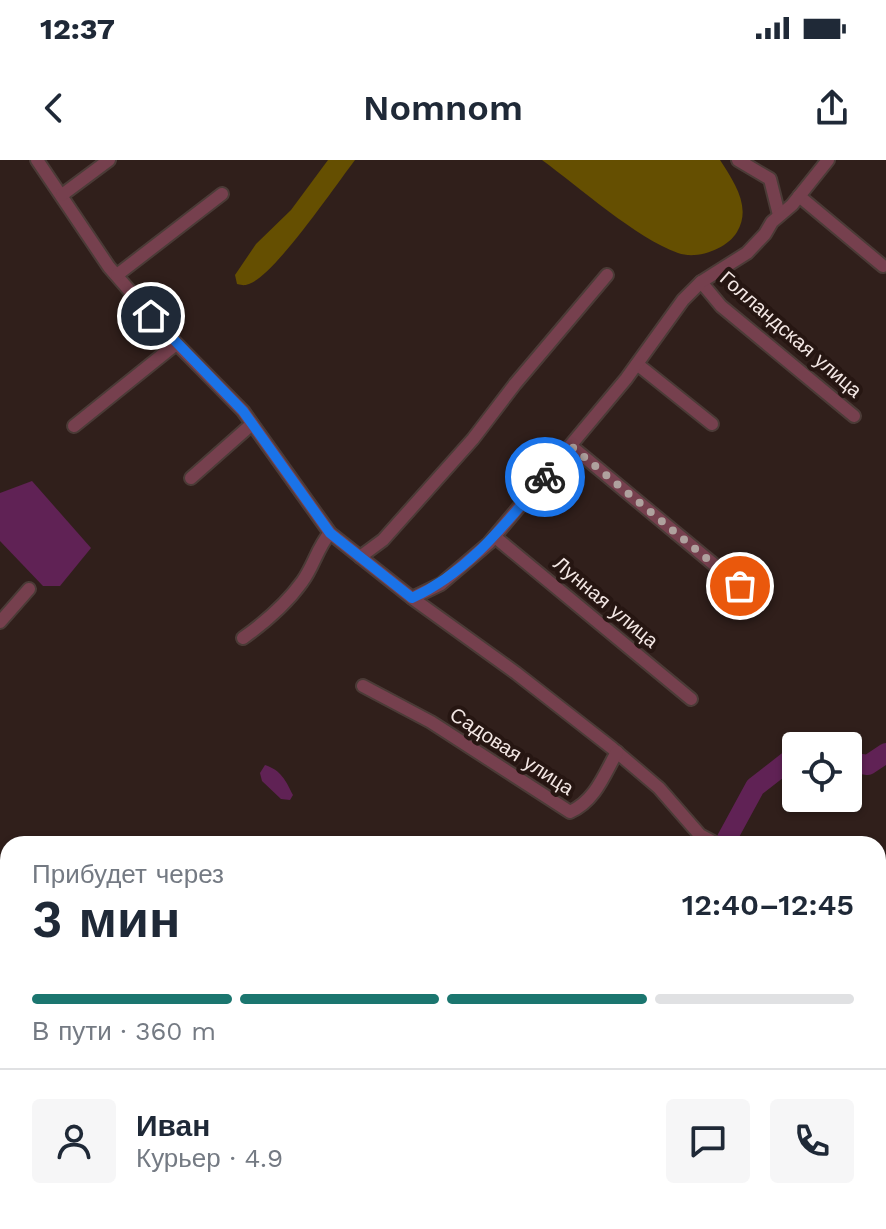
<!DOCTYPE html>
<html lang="ru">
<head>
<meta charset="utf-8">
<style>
	:root { --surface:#fff; --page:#f6f6f7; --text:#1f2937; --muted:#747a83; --line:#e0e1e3; --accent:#1b766f }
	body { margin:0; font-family:"Work Sans",sans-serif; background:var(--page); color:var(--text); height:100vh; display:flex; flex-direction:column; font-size:30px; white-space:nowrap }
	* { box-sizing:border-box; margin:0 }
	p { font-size:26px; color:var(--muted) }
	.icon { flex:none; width:44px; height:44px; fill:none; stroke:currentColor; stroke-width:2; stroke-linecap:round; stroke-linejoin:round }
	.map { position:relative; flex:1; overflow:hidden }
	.details { position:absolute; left:0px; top:676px; width:886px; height:394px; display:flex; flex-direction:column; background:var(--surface); border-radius:24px 24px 0 0; box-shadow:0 2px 6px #0004 }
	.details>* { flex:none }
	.buttons { position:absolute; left:782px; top:572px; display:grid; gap:16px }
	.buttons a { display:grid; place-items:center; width:80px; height:80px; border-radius:8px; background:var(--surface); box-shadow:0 2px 6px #0004; font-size:40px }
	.pin { position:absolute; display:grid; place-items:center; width:68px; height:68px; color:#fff; margin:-34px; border:4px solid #fff; border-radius:50%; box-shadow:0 2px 8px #0007 }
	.courier { position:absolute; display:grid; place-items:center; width:80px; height:80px; margin:-40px; border:6px solid #1a73e8; border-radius:50%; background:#fff; color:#222; box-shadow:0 2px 10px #0007 }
	.summary em { font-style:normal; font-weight:600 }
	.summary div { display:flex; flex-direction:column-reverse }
	.summary { display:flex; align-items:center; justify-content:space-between; height:136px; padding:0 32px }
	h1 { font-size:52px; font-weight:600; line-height:60px }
	.bar { display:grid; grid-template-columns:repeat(4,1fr); gap:12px 8px; align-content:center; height:96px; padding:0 32px }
	.bar i { height:10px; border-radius:6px; background:var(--line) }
	.bar .active { background:var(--accent) }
	.bar p { grid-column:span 4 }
	.line { display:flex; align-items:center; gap:20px; padding:0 32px; border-top:2px solid var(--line) }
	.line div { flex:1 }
	.round { display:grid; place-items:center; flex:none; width:84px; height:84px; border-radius:8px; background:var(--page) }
	.status { display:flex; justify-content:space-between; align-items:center; height:56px; padding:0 40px; background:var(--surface); direction:ltr }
	.status svg { height:22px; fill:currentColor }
	header { display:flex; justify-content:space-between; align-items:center; height:104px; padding:0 32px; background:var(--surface); font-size:36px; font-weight:600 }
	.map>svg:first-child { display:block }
	.forest { fill:#654f01 }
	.water { fill:#602255 }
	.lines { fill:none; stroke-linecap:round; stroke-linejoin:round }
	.river { stroke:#602255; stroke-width:20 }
	.minor-casing { stroke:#4b3b37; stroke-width:16 }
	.minor { stroke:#76404e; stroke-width:12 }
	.done { stroke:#afa19e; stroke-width:8; stroke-dasharray:0 14.4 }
	.route { stroke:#1a73e8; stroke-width:10 }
	.labels { text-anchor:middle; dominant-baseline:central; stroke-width:8; stroke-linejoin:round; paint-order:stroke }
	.street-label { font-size:20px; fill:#f3e7e4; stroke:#261612 }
</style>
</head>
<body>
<div class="status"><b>12:37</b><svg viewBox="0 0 49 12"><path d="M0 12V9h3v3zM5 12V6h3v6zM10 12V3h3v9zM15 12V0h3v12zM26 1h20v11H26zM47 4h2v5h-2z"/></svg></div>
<header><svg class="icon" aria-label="back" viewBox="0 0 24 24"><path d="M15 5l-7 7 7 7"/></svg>Nomnom<svg class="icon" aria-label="share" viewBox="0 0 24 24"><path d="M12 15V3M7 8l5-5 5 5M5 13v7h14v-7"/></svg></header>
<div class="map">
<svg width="886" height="1069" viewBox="0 0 886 1069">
	<rect width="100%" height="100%" fill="#301f1b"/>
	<g class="forest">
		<path d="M328,0H355C335,26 275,115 249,124C243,126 243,125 237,124L235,115L256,84L291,50Z"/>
		<path d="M542,0H720C734,22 752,47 737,72C727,89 697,100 678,93C636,78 579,27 542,0Z"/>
		<path d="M285,1062H720V1069H277Z"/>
	</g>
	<g class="water">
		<path d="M32,321L91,388L60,426H43L0,381V333Z"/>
		<path d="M265,605C281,610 286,621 293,635L290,640L281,639L262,621L260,613Z"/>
	</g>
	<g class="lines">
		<g class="river">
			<path d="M848,602L868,605L886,593"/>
			<path d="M724,684L755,627L796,595"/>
			<path d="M238,1069L243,1062"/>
		</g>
		<defs>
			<g id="minor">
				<path d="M37,0L109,107L169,176L243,251L330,373L412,438L516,513L612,588L659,628L700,675L717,684"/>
				<path d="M738,0L770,19L779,55"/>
				<path d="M62,35L109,0"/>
				<path d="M799,36L883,106"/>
				<path d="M117,115L222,34"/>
				<path d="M701,122L721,146L854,256"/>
				<path d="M637,204L712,264"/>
				<path d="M74,266L176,184"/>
				<path d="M571,286L740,426"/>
				<path d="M191,318L252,264"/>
				<path d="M495,377L691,539"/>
				<path d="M360,397L383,380L473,279L515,224L607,115"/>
				<path d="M412,438L441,424L489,383L626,219L683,140L701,122L747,93L765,74L772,62L792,45L828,0"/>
				<path d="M0,462L29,429"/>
				<path d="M243,478C264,463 287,443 302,422C314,406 317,388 330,373"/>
				<path d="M363,526L431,562L570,652C595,641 604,615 617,592"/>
				<path d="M878,789L886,802"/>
				<path d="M0,805L4,810"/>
				<path d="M878,831L886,810"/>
				<path d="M856,1069V1062"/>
			</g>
		</defs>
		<use href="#minor" class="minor-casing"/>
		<use href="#minor" class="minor"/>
	</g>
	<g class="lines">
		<path class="done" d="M545,317L571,286L740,426"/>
		<path class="route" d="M151,156L243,251L330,373L412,438C469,412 505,364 545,317"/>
	</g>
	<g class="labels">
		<g class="street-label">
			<text transform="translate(791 174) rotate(41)">Голландская улица</text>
			<text transform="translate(606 442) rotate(40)">Лунная улица</text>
			<text transform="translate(512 591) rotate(33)">Садовая улица</text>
		</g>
	</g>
</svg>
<div class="buttons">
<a><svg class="icon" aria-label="locate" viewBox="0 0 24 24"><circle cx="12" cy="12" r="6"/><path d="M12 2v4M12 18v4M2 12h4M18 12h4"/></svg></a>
</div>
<div class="pin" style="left:740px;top:426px;background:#ea580c"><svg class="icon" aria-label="bag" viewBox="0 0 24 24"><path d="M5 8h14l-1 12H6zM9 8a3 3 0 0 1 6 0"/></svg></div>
<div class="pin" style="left:151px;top:156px;background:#1f2937"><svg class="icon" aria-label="home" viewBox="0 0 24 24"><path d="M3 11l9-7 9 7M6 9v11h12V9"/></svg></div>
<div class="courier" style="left:545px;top:317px"><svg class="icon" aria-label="bike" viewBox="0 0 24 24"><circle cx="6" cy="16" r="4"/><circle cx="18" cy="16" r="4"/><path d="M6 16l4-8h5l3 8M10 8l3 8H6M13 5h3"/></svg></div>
<section class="details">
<div class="summary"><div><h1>3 мин</h1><p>Прибудет через</p></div><em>12:40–12:45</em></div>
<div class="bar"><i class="active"></i><i class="active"></i><i class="active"></i><i></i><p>В пути · 360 m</p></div>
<div class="line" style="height:144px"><a class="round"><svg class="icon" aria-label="person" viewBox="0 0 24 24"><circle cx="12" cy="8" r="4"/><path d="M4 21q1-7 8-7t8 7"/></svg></a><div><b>Иван</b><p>Курьер · 4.9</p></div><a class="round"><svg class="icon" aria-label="chat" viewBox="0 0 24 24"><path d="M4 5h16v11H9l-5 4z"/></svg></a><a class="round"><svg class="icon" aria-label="phone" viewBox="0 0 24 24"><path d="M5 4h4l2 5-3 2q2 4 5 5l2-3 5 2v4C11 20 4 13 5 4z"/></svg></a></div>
</section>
</div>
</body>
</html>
